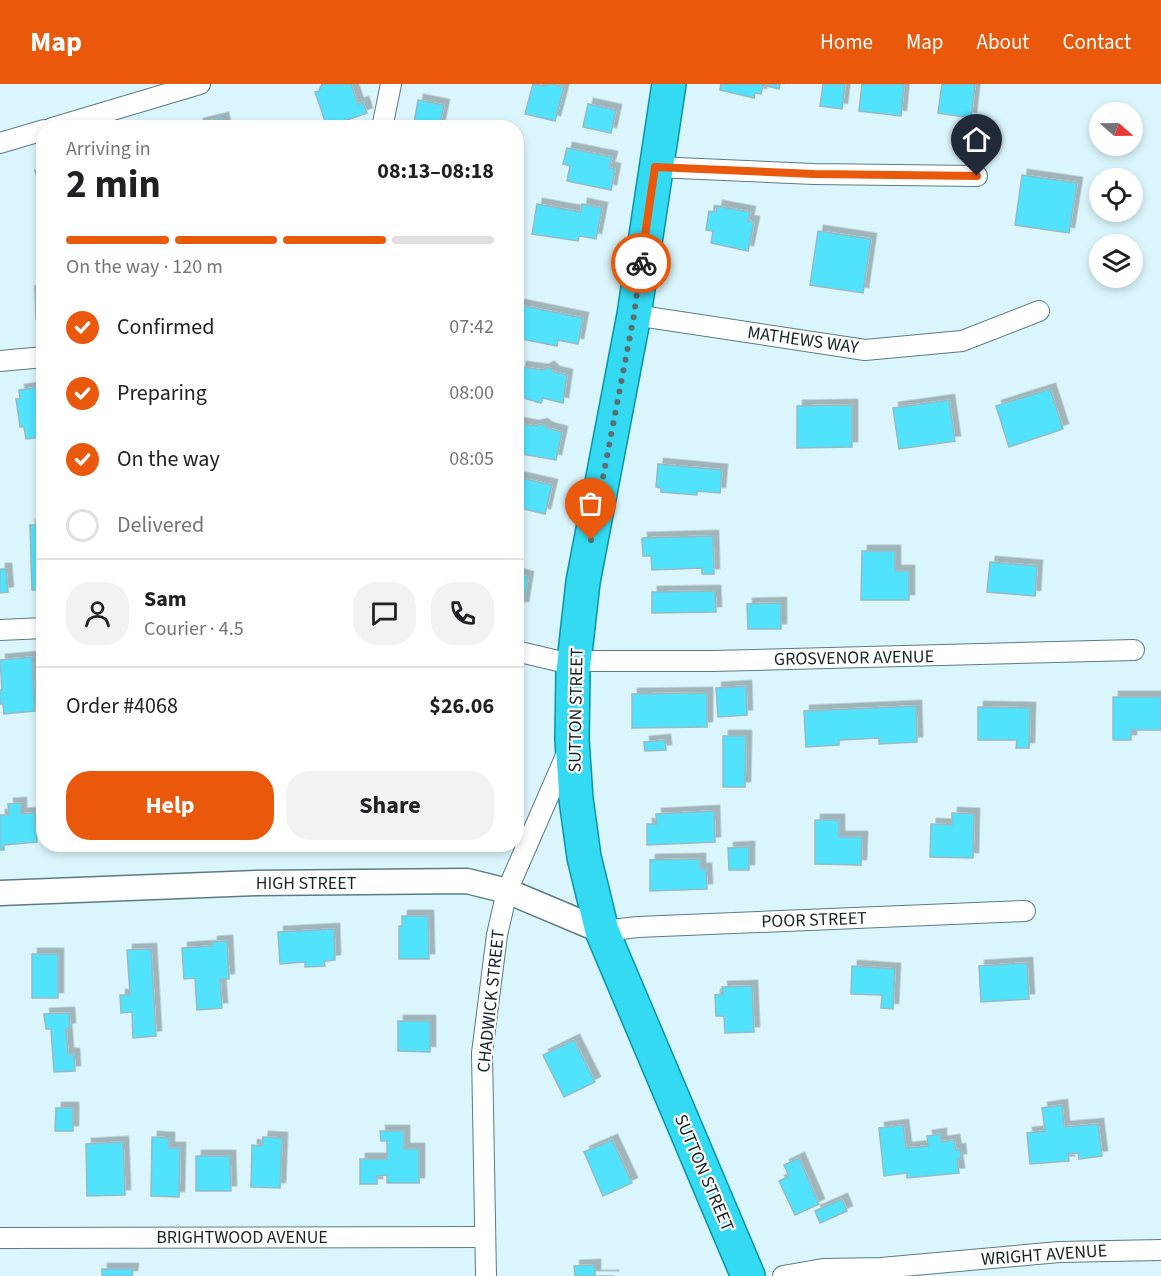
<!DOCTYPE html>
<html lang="en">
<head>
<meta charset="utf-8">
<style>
	:root { --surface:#fff; --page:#f2f2f2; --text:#202124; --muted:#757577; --line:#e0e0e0; --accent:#ea580c }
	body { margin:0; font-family:"Source Sans 3",sans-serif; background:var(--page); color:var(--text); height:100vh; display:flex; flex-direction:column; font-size:22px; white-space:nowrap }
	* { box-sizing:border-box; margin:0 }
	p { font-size:20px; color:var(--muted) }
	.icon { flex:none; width:33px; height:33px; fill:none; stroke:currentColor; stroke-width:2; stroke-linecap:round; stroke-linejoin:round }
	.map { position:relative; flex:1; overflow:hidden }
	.details { position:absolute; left:36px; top:36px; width:488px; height:732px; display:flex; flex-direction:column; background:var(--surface); border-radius:24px; box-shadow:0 3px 9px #0003 }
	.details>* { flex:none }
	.needle { width:39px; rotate:110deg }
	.tools { position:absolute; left:1089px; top:18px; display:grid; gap:12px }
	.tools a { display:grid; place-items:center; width:54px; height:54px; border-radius:50%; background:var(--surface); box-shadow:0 3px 9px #0003; font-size:30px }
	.pin { position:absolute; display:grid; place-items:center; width:51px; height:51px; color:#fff; margin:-62px -26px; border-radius:50% 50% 50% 0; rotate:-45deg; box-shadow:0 0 6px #0007 }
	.pin .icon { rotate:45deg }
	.courier { position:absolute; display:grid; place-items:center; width:60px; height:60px; margin:-30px; border:4px solid #ea580c; border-radius:50%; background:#fff; color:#222; box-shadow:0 2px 8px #0007 }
	.overview em { font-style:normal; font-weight:700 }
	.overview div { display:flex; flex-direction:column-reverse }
	.overview { display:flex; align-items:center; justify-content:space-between; height:102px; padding:0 30px }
	h1 { font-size:39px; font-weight:700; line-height:45px }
	.bar { display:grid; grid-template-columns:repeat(4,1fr); gap:9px 6px; align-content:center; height:72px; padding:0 30px }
	.bar i { height:8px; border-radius:4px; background:var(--line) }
	.bar .current { background:var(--accent) }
	.bar p { grid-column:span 4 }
	.line { display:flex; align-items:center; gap:15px; padding:0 30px; border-top:2px solid var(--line) }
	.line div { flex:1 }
	.round { display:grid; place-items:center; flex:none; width:63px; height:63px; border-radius:24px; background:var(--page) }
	ol { padding:0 30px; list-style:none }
	li { display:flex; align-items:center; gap:18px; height:66px }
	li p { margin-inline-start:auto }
	li .icon { padding:6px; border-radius:50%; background:var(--accent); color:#fff; stroke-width:4 }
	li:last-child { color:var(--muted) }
	li i { width:33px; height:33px; border:3px solid var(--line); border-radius:50% }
	.action { display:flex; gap:12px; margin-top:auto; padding:12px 30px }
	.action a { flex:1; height:69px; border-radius:24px; background:var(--accent); color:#fff; font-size:24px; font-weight:700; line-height:69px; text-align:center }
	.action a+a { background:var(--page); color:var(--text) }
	header { display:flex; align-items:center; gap:36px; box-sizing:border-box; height:84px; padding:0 30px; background:var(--accent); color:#fff }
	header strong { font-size:28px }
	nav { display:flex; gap:33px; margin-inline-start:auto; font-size:21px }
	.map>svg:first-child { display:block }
	.building { fill:#51e3fe; stroke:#97bac1; stroke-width:1.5; filter:url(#shadow) }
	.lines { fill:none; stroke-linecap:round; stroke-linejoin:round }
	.minor-casing { stroke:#5a7b82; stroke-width:22 }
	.tertiary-casing { stroke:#5a7b82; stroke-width:27 }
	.trunk-casing { stroke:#0894a9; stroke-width:36 }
	.minor { stroke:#fff; stroke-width:20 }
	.tertiary { stroke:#fff; stroke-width:24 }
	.trunk { stroke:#33daf2; stroke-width:33 }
	.done { stroke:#5b6e72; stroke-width:6; stroke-dasharray:0 10.8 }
	.route { stroke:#ea580c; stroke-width:8 }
	.labels { text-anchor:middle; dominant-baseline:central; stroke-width:4.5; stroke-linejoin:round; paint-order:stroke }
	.street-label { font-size:18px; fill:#162427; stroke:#fff }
</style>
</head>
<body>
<header>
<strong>Map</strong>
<nav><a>Home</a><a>Map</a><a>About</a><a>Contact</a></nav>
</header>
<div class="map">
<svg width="1161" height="1192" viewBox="0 0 1161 1192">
	<defs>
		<filter id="shadow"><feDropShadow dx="5.5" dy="-5.5" stdDeviation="0" flood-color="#0004"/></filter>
	</defs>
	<rect width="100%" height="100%" fill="#daf6fc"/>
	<g class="building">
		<path d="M322,0H351L358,20L363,18L367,29L327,43L315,8L319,7Z"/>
		<path d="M533,0L545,2L546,0H552L564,3L555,37L525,30Z"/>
		<path d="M721,0H780L779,5L763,1L761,10L755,9L754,14L720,6Z"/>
		<path d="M823,0H845L842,25L820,22Z"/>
		<path d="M862,0H904L901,32L859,27Z"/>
		<path d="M942,0H975L971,34L938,29Z"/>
		<path d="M418,16L444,21L439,44L414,39Z"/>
		<path d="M588,20L616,26L611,49L583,43Z"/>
		<path d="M223,34L225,44H198V40Z"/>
		<path d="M567,64L612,73L609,84L615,85L611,106L567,97L570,82L563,80Z"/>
		<path d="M44,77V117H43L35,86L40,85L38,78Z"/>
		<path d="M1022,91L1077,99L1069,149L1015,141Z"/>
		<path d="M537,120L581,128L582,120L602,124L596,155L579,152L578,157L532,150Z"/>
		<path d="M717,122L750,128L748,137L754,138L748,167L711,159L713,147L706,146L709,127L716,128Z"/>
		<path d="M818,147L871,155L863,209L810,201Z"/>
		<path d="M35,202H44V234L36,235Z"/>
		<path d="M519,221L583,234L578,260L558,256L557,262L516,254V238Z"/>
		<path d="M521,283L543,286L549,283L554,288L567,291L563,319L543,314L541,319L516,312Z"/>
		<path d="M40,303L44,353L26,355L24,343H20L16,315H20L19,306Z"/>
		<path d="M1050,305L1063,345L1009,363L996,322Z"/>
		<path d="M949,316L955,357L899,365L893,324Z"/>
		<path d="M852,321V363L797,364V322Z"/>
		<path d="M516,339L534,342L542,340L547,344L562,348L556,376L516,369Z"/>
		<path d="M658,380L722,386L720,409L697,407V411L661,408V404L656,403Z"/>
		<path d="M516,393L552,401L545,430L516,423Z"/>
		<path d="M30,441H44V506H32Z"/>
		<path d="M713,452L714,490H702V484L652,486L651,472H643L642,454Z"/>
		<path d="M862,467H895V487H909V516H861Z"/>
		<path d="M990,478L1037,482L1035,512L987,508Z"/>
		<path d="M0,485H6L8,508L0,509Z"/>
		<path d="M516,490L528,493L523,523L516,522Z"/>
		<path d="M715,507L716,528L652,529V508Z"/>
		<path d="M781,519V545H748L747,520Z"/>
		<path d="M32,573L35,627L4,630L3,620H0V606H2L0,576Z"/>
		<path d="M746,602L747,631L718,633L716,604Z"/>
		<path d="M707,609V643L632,644V610Z"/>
		<path d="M1113,613H1161V646H1131V656H1113Z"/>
		<path d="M916,622L917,658L879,660V654L839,656V661L806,663L804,627Z"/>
		<path d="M978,623L1030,624L1029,664H1016L1017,656H978Z"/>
		<path d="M723,652H746L745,703H723Z"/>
		<path d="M665,656L666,666L645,667L644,658Z"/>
		<path d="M21,719V730L35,729L37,758L4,761V766H0V731H9L8,720Z"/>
		<path d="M714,727L715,758L647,761V740H657L656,730Z"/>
		<path d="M952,729L974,730L973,774L930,773L931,740L952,741Z"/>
		<path d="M815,736H839V753H862L861,781L815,780Z"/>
		<rect x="178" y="760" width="23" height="5"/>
		<path d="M749,763V786H729L728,764Z"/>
		<path d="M700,775V785H706L707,805L650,807V776Z"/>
		<path d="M402,832H428L429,875H399V842H402Z"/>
		<path d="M334,845L335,876L324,877L325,882L305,883V878L280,880L278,848Z"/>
		<path d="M227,857L229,895H220L222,924L197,926L195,894L184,895L182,864L212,862V858Z"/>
		<path d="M151,865L156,952L133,954L132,928L121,929L120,911H130L127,866Z"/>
		<rect x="32" y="870" width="26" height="44"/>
		<path d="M1027,879L1029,915L981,918L979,882Z"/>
		<path d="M852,882L895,885L893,925L881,924L882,911L851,910Z"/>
		<path d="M752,902L754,948L725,949L724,932H716L715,911L723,910L722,903Z"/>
		<path d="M69,929L70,944L66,945L68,970H74L75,987L54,988L51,945H46L44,930Z"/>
		<path d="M398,937H430V968L398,967Z"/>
		<path d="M574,956L595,998L564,1013L543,971Z"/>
		<path d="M1062,1021L1064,1043L1098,1040L1102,1072L1079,1075L1078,1069L1068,1070L1069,1077L1030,1080L1027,1049L1045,1047L1042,1024Z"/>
		<path d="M56,1024H73V1047H55Z"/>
		<path d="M903,1041L906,1064L928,1062L927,1052L941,1050V1058L954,1056L956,1066L960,1065L961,1075H957L959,1089L907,1094V1089L884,1092L879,1044Z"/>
		<path d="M380,1047H404V1065H419V1099H387V1091L377,1092V1100H360V1075H387V1057H381Z"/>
		<path d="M152,1053L169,1054V1064H180L179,1113L151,1112Z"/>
		<path d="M263,1053L282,1054L280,1104L251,1103L252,1061L262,1062Z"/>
		<path d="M612,1056L632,1099L603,1112L584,1068Z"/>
		<path d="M123,1058L125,1111L87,1112L86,1060Z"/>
		<path d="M196,1072H230L231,1107H196Z"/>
		<path d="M799,1074L819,1120L795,1131L779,1097L789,1092L784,1081Z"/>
		<path d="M842,1115L847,1127L820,1139L815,1127Z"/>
		<path d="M595,1181V1192H614H575L574,1182Z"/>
		<path d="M102,1185H133L132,1192H102Z"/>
	</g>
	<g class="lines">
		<defs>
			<g id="minor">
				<path d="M52,44L200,0"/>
				<path d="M382,44L391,0"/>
				<path d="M0,59L44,46"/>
				<path d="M655,83L814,90L977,92"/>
				<path d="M634,231L865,266L962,257L1039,227"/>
				<path d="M0,277L44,273"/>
				<path d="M0,546L44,544"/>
				<path d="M516,567L558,577H712L1134,566"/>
				<path d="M602,847L638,843L1025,827"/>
				<path d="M0,1154L485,1153"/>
				<path d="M486,1192L482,969L497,851L507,807L568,667"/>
				<path d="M783,1192L823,1185L881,1184L1059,1168L1161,1166"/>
			</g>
			<path id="tertiary" d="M0,809L257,799L467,797L507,807L602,847"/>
			<path id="trunk" d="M669,0L634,231L583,498L573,587L572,656L576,715L584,773L602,847L748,1192"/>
		</defs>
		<use href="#minor" class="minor-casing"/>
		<use href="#tertiary" class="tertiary-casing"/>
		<use href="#trunk" class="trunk-casing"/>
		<use href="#minor" class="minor"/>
		<use href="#tertiary" class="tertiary"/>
		<use href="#trunk" class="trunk"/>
	</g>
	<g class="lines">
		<path class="done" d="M591,456L634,231L641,179"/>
		<path class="route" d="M641,179L655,83L814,90L977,92"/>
	</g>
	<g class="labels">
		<g class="street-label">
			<text transform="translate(803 256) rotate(8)">MATHEWS WAY</text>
			<text transform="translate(854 574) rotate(-1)">GROSVENOR AVENUE</text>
			<text transform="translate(576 626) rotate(-89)">SUTTON STREET</text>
			<text x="306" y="799">HIGH STREET</text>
			<text transform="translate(814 836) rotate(-2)">POOR STREET</text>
			<text transform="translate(491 917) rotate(-84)">CHADWICK STREET</text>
			<text transform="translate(704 1089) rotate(67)">SUTTON STREET</text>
			<text x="242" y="1153">BRIGHTWOOD AVENUE</text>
			<text transform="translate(1044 1171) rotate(-4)">WRIGHT AVENUE</text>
		</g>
	</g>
</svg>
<div class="tools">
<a><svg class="needle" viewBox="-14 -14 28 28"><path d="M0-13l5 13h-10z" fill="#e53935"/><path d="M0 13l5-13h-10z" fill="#757577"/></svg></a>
<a><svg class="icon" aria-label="locate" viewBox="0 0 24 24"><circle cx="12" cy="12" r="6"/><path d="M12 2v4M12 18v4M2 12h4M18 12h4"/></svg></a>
<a><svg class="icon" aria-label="layers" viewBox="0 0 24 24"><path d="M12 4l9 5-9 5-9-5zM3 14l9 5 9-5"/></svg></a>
</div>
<div class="pin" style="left:591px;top:456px;background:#ea580c"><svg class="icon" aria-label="bag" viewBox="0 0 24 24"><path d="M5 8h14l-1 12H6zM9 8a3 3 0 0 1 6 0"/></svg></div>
<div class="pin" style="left:977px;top:92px;background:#1f2937"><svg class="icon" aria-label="home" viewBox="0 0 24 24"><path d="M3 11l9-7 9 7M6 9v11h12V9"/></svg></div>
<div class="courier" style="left:641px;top:179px"><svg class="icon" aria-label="bike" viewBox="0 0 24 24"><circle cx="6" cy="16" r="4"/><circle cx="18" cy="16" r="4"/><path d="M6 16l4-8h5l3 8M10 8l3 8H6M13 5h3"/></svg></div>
<section class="details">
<div class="overview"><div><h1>2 min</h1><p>Arriving in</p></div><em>08:13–08:18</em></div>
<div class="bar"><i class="current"></i><i class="current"></i><i class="current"></i><i></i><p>On the way · 120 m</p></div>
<ol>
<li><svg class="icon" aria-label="check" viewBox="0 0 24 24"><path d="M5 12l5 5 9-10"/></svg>Confirmed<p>07:42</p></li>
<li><svg class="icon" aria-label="check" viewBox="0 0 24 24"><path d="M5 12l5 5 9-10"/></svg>Preparing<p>08:00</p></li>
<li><svg class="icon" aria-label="check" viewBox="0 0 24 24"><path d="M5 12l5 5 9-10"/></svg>On the way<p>08:05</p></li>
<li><i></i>Delivered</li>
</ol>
<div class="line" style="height:108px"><a class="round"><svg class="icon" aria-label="person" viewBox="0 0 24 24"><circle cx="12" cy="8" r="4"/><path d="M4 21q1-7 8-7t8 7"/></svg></a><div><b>Sam</b><p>Courier · 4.5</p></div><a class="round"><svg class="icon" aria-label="chat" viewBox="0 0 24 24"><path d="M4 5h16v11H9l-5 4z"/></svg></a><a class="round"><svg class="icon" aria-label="phone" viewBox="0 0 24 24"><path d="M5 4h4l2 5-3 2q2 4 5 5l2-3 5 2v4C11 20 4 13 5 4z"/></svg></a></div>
<div class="line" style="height:78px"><div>Order #4068</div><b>$26.06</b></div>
<div class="action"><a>Help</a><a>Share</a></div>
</section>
</div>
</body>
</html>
